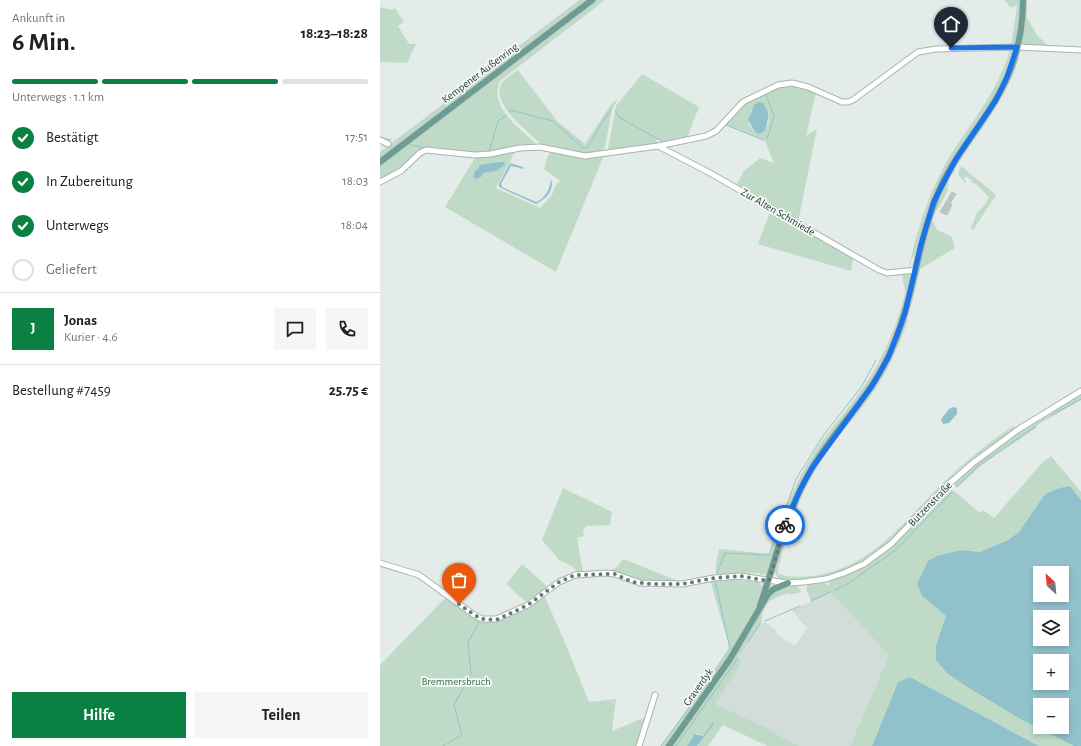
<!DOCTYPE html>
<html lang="de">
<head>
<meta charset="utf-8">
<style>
	:root { --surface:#fff; --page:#f6f6f6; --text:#202124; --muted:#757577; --line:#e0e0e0; --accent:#0b8043 }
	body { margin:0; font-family:"Alegreya Sans",sans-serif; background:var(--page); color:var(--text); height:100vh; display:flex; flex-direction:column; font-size:15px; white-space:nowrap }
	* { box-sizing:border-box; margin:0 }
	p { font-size:13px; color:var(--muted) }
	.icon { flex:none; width:22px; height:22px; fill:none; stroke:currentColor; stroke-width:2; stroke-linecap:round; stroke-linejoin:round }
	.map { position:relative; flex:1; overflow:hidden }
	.details { display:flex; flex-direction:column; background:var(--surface); width:380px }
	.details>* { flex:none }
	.needle { width:26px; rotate:333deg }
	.controls { position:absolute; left:653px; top:566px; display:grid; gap:8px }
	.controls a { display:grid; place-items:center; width:36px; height:36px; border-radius:0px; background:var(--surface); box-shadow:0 2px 6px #0003; font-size:20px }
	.pin { position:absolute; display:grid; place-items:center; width:34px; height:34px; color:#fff; margin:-41px -17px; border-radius:50% 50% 50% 0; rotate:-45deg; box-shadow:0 0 4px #0007 }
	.pin .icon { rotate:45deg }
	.courier { position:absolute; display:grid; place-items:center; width:40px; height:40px; margin:-20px; border:3px solid #1a73e8; border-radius:50%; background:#fff; color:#222; box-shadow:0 1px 5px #0007 }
	.overview em { font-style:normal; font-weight:700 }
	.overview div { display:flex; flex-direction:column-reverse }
	.overview { display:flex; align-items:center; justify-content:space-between; height:68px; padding:0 12px }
	h1 { font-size:26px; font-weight:700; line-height:30px }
	.bar { display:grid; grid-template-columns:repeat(4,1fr); gap:6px 4px; align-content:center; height:48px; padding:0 12px }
	.bar i { height:5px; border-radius:3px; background:var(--line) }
	.bar .active { background:var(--accent) }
	.bar p { grid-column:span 4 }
	.line { display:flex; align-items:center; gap:10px; padding:0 12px; border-top:1px solid var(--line) }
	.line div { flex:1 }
	.round { display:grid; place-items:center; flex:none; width:42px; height:42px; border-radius:0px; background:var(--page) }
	ol { padding:0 12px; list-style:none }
	li { display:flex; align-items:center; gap:12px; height:44px }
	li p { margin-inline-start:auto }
	li .icon { padding:4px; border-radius:50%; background:var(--accent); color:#fff; stroke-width:4 }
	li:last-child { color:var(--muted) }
	li i { width:22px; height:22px; border:2px solid var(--line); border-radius:50% }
	.button { display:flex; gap:8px; margin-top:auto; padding:8px 12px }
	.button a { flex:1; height:46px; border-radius:0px; background:var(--accent); color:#fff; font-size:16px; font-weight:700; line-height:46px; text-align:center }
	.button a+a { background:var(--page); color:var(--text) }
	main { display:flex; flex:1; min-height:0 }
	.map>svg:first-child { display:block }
	.built { fill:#d2dcd8 }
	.green { fill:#bfdbc7; fill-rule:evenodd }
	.water { fill:#91c2cc; fill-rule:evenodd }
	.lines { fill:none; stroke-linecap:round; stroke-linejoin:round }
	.stream { stroke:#91c2cc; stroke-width:1 }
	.building { fill:#b9c7c2; stroke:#b7c5bf }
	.minor-casing { stroke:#a7b4b0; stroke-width:7 }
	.major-casing { stroke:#c2c8c7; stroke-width:8 }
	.minor { stroke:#fff; stroke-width:5 }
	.major { stroke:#6d9d92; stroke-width:6 }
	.done { stroke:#687a75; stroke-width:4; stroke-dasharray:0 7.2 }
	.route { stroke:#1a73e8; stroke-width:5 }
	.labels { text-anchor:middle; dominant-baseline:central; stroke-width:3.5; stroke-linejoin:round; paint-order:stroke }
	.street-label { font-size:11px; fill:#253c36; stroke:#f4f9f7 }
	.park-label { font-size:11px; fill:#336f4b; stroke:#f4f9f7 }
</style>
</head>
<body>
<main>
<section class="details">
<div class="overview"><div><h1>6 Min.</h1><p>Ankunft in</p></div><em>18:23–18:28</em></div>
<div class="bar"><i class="active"></i><i class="active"></i><i class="active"></i><i></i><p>Unterwegs · 1.1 km</p></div>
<ol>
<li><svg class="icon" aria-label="check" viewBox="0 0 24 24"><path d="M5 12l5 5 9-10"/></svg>Bestätigt<p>17:51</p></li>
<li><svg class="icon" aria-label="check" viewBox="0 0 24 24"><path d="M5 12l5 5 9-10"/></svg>In Zubereitung<p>18:03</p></li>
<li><svg class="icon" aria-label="check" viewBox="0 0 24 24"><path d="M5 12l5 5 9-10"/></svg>Unterwegs<p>18:04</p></li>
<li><i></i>Geliefert</li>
</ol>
<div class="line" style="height:72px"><b class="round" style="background:var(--accent);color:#fff">J</b><div><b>Jonas</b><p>Kurier · 4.6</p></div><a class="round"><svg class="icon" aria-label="chat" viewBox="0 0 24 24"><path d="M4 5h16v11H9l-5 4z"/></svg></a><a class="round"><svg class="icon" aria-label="phone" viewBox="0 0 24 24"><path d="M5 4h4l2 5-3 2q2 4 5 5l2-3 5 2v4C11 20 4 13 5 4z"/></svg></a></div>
<div class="line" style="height:52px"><div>Bestellung #7459</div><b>25.75 €</b></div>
<div class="button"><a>Hilfe</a><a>Teilen</a></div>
</section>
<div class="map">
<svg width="701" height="746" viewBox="0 0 701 746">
	<rect width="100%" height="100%" fill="#e4ece9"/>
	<path class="built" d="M451,593L488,632L503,651L509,655L470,746H420L399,736L394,731L335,704L360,666L358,659L381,624L385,622L397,631V634L415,646L428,627L422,623L412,610Z"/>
	<g class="green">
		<path d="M199,0H209L0,159V152Z"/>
		<path d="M216,0H225L120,81C109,108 138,126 154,142L153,145L106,153L54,150L43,148L27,165L0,180V165Z"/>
		<path d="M624,0H641L642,9L635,45L631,46L637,6L630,7Z"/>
		<path d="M645,0H647L646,16L657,35L668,46H642L640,44Z"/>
		<path d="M0,7L12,10L15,8L24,22L18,26L29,44H36L27,63L0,62Z"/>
		<path d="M630,50L634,53L627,74L609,106L573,159L535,257H532L530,267L533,268L523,270L529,267C537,229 550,189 570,156C593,120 617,92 630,50Z"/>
		<path d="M641,50L634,72L625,92L575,168V171L569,179L567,192L552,219L557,230L571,236L575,248L540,269L528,317L527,314C535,279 541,240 554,206C558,196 564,188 567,178L611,111L638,52Z"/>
		<path d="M138,70L177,121L205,144L230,106L238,98L232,110L225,147C216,162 181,150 166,147L161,144C148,132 115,107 120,87C122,79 132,74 138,70Z"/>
		<path d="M262,74L319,107L307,138L283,142L277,139V144L230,152L228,148L236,106Z"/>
		<path d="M412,84L436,92L426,136L437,129L418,222L356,186L364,171L380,158L394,163L385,141L345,124L364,102L391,89ZM373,106H385L389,121L385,131L375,132L368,123Z"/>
		<path d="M136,150L116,188L160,208L172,195L175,186L180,181L164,169L168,155L173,151L224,155L176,272L65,207L93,161L96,158Z"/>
		<path d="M581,166L616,195L593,230L591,228L597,213L605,205L609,197L596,184L591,182L592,180L586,176L584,179L586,181L585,183L578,174Z"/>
		<path d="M393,210L473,258L471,271L378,244L390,212Z"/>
		<path d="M523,273H531L533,275L515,338L498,374L435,460L388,571L386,574L380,575V573L347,574L336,576V563L339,549L390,554C401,514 418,475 442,441C464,412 489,385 504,351C513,333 520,313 525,294C526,287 521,280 523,273Z"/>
		<path d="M526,318L528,320C518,349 505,377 487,401C473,420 456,437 443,457C420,491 409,530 398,569V574C411,578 425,577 438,575C496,564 525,519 565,481C586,461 610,441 634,426L635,430C613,445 588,460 569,479C515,534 487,586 399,579L395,573V567L416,503L428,478L441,457L487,397Z"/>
		<path d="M701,393V400L657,425L656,428L602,465L577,488L575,486V481C613,446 657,420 701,393Z"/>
		<path d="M671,456L701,492V500L690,486L665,494L639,532L628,540L600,552L582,550L542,596L566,616L556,645L642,720L694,746H659L530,677L518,682L492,746H470L509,655L503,651L488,632L451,593L431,602L426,588L429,584L444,582L447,585H449V582C460,575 474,573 485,566C516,546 541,516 566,490L574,491L578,494L600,513L603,510L614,518L663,462Z"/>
		<path d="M183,488L232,512L230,525L206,526L203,531L204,536L197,538L203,572L198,573L192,566L179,560L162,540Z"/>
		<path d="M243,559L301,582L262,581L232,572L231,570L237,567Z"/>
		<path d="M142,564L168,587L147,603L126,584Z"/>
		<path d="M349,579L378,582C381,584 382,586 382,589C382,595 378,601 376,607C356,657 319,702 288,746H281L350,649L330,580Z"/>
		<path d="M406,586H417L420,589L421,592L409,595L408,593L389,601L383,612L381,624L358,658L360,661V666L335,704L394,731L399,736L420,746H388L343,725L328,746H317L334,724L333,722L324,735L323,736L316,733L307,746H292L357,654L390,594Z"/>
		<path d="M164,595L186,645L209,702L236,699L232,731L266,717L257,746H0V665L66,597L101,619L115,622L149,606Z"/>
	</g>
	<g class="water">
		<path d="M378,102L383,103C391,114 388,119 385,131L380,134L375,132L368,120L372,111L373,106Z"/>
		<path d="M120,162H124L125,165L116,171L103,173L101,177L96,179L93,177L95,171L99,168V165Z"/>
		<path d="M130,163L143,167L144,169L131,166L121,184L122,187L156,202C166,198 170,188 171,179C175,190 166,199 156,204L119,187V184Z"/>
		<path d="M573,407L577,408V414L569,423L563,424L561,419L569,409Z"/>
		<path d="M690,486L701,500V746H694L642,720L586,686L567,673L556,660V645L566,616L542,596L537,584L548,561L557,556L582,550L600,552L628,540L639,532L665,494L680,488ZM660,573H682V595H660ZM660,617H682V639H660ZM660,661H682V683H660ZM660,705H682V727H660Z"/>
		<path d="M530,677L659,746H492L518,682Z"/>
		<path d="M333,722L334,724L317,746H307L315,734L323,736Z"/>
	</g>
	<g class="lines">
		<g class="stream">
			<path d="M386,95L394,116L387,139"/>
			<path d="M235,111L240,118L280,140L283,142L291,141"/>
			<path d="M129,112L130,110L173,121L203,148H207C212,141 228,111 232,109"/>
			<path d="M346,125L383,140"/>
			<path d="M2,138L11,140"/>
			<path d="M31,145L45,148"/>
			<path d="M109,152L118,121L127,115"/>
			<path d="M672,415L701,399"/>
			<path d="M577,486L599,465L656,426"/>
			<path d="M336,576L345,553L389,555L416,479L443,436L482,386L496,360"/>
			<path d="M455,590L469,583L517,549L572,492"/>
			<path d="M431,601L450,592"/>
			<path d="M385,621L420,606"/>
			<path d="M368,642L380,624"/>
			<path d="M63,746L82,735L74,705L91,674L88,642L100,621"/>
			<path d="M281,746L317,697L350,648L335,581"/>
			<path d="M296,746L358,658"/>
		</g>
	</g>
	<path class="building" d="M572,192L576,194L570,204L572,205L567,215L560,212Z"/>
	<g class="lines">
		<defs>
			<g id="minor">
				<path d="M0,140L8,144"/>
				<path d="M278,146L330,173L499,270L507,273L536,270"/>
				<path d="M0,182L21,171L40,153L46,150L95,155L110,154L140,148L160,147L205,156L278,146L326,136L336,131L363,102L398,85L412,83L428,87L462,102H468L473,100L538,52L556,49L637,47L701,50"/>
				<path d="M0,563L39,575L93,614L102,619H116L148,605L179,582L195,575L227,573L235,574L260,583L302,584L334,578L360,576L408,583L424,582L446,579L464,573L484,564L511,544L569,484L593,463L639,429L701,391"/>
				<path d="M259,746L275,695"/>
			</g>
			<g id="major">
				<path d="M0,162L212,0"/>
				<path d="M380,606C396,559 406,510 432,468C455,429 489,398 508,357C535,302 536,239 562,184C576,154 599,129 616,99C634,69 643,35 643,0"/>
				<path d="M289,746L350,659L388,594L394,589L408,583"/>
			</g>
		</defs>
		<use href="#minor" class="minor-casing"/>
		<use href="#major" class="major-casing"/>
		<use href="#minor" class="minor"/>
		<use href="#major" class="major"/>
	</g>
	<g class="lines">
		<path class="done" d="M79,604L93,614L102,619L116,620L148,605L179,582L195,575L227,574H235L252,582L271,584H302L334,578L360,576L389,581L405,525"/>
		<path class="route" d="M405,525L420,490L432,468L492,386L509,356L525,313L541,244L554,201L576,159L616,100L627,77L637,47L571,48"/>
	</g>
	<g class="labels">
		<g class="street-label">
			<text transform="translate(100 73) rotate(-37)">Kempener Außenring</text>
			<text transform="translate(398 212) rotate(30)">Zur Alten Schmiede</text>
			<text transform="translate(550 504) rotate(-46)">Butzenstraße</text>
			<text transform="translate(318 687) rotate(-55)">Graverdyk</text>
		</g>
		<g class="park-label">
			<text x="76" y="681">Bremmersbruch</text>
		</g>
	</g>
</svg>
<div class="controls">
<a><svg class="needle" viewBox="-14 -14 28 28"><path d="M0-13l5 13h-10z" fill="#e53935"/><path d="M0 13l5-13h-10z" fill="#757577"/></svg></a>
<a><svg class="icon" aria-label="layers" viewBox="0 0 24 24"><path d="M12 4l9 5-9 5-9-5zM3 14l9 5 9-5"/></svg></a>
<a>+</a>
<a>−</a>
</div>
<div class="pin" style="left:79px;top:604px;background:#ea580c"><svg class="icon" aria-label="bag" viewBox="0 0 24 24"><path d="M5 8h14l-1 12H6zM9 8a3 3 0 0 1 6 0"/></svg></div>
<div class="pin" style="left:571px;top:48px;background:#1f2937"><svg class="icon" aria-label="home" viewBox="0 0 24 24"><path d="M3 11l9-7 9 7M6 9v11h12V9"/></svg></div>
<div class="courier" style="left:405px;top:525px"><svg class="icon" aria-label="bike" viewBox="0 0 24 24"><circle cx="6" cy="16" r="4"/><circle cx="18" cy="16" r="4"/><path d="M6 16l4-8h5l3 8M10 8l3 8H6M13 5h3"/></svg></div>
</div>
</main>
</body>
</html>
